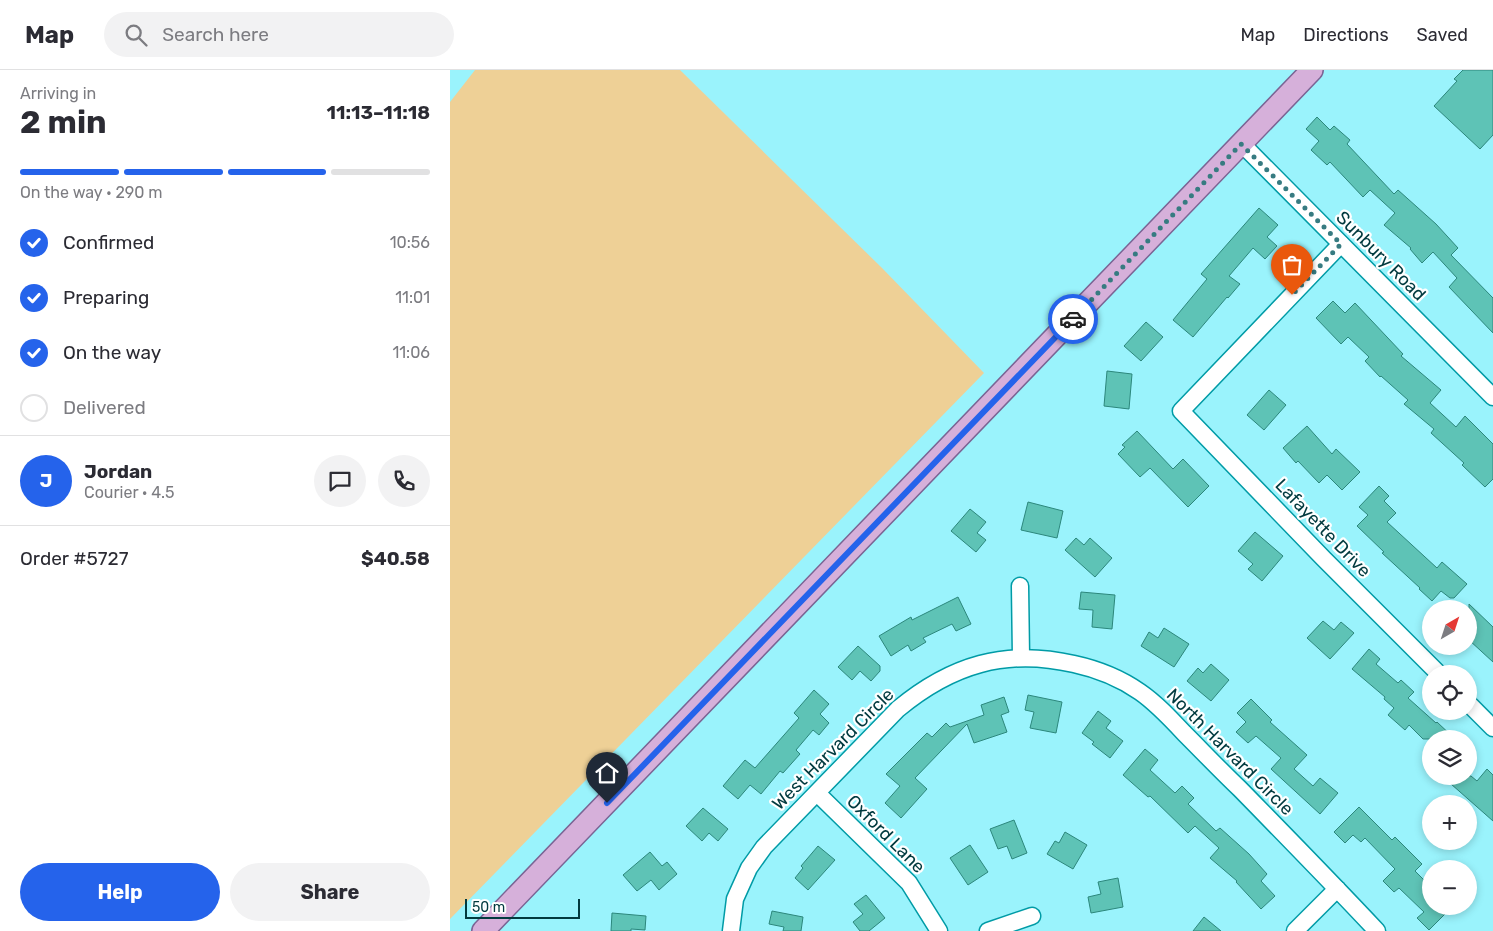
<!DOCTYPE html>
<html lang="en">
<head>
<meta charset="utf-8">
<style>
	:root { --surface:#fff; --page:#f2f2f3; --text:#2b2b33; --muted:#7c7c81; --line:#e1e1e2; --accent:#2563eb }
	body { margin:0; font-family:Rubik,sans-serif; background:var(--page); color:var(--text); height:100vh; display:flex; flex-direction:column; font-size:19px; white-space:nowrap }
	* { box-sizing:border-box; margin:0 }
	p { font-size:16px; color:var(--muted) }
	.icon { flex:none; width:28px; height:28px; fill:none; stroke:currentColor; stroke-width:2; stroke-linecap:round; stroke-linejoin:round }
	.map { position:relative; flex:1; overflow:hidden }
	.panel { display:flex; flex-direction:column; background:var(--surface); width:450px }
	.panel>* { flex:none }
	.needle { width:32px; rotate:39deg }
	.buttons { position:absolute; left:972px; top:530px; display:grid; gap:10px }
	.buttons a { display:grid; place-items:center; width:55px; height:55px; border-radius:50%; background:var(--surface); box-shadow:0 2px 8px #0003; font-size:25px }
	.scale { position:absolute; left:15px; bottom:12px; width:115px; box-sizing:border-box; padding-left:5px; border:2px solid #013a3f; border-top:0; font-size:14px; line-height:18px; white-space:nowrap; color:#013a3f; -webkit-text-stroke:4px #fff; paint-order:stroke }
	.pin { position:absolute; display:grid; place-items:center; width:42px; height:42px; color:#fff; margin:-51px -21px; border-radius:50% 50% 50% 0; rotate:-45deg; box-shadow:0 0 5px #0007 }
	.pin .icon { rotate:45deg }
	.courier { position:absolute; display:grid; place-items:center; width:50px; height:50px; margin:-25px; border:4px solid #2563eb; border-radius:50%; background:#fff; color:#222; box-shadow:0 1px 6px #0007 }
	.headline em { font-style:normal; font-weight:700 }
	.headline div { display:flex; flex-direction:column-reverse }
	.headline { display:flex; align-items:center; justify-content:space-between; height:85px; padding:0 20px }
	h1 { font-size:32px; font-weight:700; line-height:38px }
	.bar { display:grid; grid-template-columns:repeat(4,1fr); gap:8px 5px; align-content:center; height:60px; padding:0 20px }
	.bar i { height:6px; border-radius:4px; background:var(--line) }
	.bar .current { background:var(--accent) }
	.bar p { grid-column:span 4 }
	.line { display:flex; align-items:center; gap:12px; padding:0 20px; border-top:1px solid var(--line) }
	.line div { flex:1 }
	.round { display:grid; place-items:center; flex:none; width:52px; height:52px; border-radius:26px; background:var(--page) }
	ol { padding:0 20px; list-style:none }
	li { display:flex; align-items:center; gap:15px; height:55px }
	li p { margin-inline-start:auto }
	li .icon { padding:5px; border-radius:50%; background:var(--accent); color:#fff; stroke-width:4 }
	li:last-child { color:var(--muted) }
	li i { width:28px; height:28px; border:2px solid var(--line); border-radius:50% }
	.button { display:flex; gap:10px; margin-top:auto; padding:10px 20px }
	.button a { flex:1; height:58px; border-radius:30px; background:var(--accent); color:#fff; font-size:20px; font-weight:700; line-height:58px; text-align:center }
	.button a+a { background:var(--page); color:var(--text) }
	header { display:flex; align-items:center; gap:30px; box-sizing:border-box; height:70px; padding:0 25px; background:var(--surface); border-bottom:1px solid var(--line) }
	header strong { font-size:24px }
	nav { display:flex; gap:28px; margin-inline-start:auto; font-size:18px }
	.search { width:350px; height:45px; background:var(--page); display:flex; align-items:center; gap:12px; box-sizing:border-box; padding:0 18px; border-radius:28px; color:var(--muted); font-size:19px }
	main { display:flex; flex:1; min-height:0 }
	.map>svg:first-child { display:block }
	.grass { fill:#eed096 }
	.building { fill:#5ec3b6; stroke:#2c877c }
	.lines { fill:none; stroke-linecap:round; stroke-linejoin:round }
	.minor-casing { stroke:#009ba6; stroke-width:19 }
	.major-casing { stroke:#7a6494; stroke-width:24 }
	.minor { stroke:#fff; stroke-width:16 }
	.major { stroke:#d6b0da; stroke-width:21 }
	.done { stroke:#377b81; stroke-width:5; stroke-dasharray:0 9 }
	.route { stroke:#2563eb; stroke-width:6 }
	.labels { text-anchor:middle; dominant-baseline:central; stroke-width:4.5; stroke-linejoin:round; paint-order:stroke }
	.street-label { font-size:18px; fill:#013a3f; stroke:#fff }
</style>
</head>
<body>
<header>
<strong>Map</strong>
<div class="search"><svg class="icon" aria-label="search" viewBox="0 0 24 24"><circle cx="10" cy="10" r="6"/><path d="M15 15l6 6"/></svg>Search here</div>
<nav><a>Map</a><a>Directions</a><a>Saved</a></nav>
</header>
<main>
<section class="panel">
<div class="headline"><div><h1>2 min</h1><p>Arriving in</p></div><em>11:13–11:18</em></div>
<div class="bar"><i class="current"></i><i class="current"></i><i class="current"></i><i></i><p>On the way · 290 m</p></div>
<ol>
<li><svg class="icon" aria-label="check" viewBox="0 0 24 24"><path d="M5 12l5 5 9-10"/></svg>Confirmed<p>10:56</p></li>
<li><svg class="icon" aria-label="check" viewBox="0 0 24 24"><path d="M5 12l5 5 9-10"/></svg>Preparing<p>11:01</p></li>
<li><svg class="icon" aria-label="check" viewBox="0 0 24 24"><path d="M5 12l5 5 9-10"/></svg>On the way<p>11:06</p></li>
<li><i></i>Delivered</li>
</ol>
<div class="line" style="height:90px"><b class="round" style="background:var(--accent);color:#fff">J</b><div><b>Jordan</b><p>Courier · 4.5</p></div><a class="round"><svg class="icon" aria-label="chat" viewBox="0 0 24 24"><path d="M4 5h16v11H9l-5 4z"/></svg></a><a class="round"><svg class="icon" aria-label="phone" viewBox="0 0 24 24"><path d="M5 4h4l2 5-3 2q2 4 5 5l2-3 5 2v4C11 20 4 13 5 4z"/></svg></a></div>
<div class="line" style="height:65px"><div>Order #5727</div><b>$40.58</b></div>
<div class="button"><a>Help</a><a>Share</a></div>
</section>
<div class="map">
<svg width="1043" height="861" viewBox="0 0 1043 861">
	<rect width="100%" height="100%" fill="#9af3fc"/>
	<path class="grass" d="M25,0H230L432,198L534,303L0,849V32Z"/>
	<g class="building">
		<path d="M1013,0H1043V65L1030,79L984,36L1007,11L1004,9Z"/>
		<path d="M867,47L880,60L884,56L900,70L897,74L944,124L948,120L986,154L1008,178L1001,185L1043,228V263L999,217L1007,208L983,182L972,193L960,179L961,178L934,155L945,143L920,120L913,127L880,92L877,95L861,80L869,71L856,59Z"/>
		<path d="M809,138L828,155L817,167L827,176L815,189L803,178L779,206L790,214L778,228L777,227L743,267L723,250L757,209L751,204Z"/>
		<path d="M883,231L895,243L905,233L953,284L951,286L991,320L980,333L1006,357L1015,346L1043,374V409L1035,417L1012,395L1014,393L981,363L984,359L954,334L958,330L931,306L930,307L915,291L919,287L898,267L891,274L866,248Z"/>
		<path d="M696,252L713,267L691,291L674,276Z"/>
		<path d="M657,301L682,304L679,339L654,336Z"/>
		<path d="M819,320L836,335L814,360L797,345Z"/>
		<path d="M857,356L882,384L886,379L910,402L892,420L877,405L869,413L848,391L846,393L833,378Z"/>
		<path d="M687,361L723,399L733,389L759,416L738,437L700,398L690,407L668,384L675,377L672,375Z"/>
		<path d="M929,416L939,426L934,431L946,443L937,452L987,498L992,492L1017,514L1004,528H1000L991,521L982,531L969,519L970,518L932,483L934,482L907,456L918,445L909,437Z"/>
		<path d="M578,432L613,441L607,468L571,460Z"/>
		<path d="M520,439L536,452L527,463L536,470L526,482L501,461Z"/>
		<path d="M805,462L833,486L812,511L798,499L803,494L788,481Z"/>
		<path d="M626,468L634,475L640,468L662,488L645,507L615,480Z"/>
		<path d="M631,522L665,525L662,559L642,557L643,540L629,539Z"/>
		<path d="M508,527L521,554L506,561L502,554L473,568L476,572L461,581L458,575L441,586L429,566L461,547L462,550Z"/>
		<path d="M1019,534L1043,557V592L1019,570Z"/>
		<path d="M873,551L884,560L891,552L904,563L880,589L857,568Z"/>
		<path d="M714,558L739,574L724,597L691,576L699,562L708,568Z"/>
		<path d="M408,576L430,596V601L421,611L410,601L402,610L388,597Z"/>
		<path d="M919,579L930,589L926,594L948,613L951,610L964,622L958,628L986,653L987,652L1005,669H973L959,655L955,660L938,645L944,638L934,629L935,627L902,599Z"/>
		<path d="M761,594L779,610L761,631L737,611L748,598L753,603Z"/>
		<path d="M364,620L379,634L370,644L379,653L369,665L363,660L346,680L350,684L333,703L330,701L311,724L300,715L288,729L273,716L295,690L305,698L349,648L344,643Z"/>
		<path d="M578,625L612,632L606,663L580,658L584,642L575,640Z"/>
		<path d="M554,627L559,642L551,645L557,662L524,673L517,654L465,708L477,719L451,748L435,733L450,716L436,704L477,663L482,667L496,653L500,657L534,645L531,635Z"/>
		<path d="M801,629L822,650L820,652L857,685L844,699L863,716L870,708L888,723L870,744L821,699L831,688L806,666L798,673L786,662L796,652L787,643Z"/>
		<path d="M648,641L661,651L656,658L673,671L660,688L642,674L644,672L632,663Z"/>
		<path d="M695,679L708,690L700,700L725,723L732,716L744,728L738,734L766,761L770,758L799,784L817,804L811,811L825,826L811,839L786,812L787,811L760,788L769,778L745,756L738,763L700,726L698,727L673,705Z"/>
		<path d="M1037,699L1043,705V751L1001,714L1008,706H1021L1027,711Z"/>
		<path d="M909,737L942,770L945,767L972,794L965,801L981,817V836H1003L979,860L967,848L974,842L949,818L944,822L933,811L945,799L915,768L911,772L903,765L895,773L884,762Z"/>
		<path d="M253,738L278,759L268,771L259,763L252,771L236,756Z"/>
		<path d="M564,750L577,783L562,789L557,776L548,779L540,759Z"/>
		<path d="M615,762L637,775L623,799L597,784L605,771L609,773Z"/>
		<path d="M520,775L538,802L518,815L500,788Z"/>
		<path d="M368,776L385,790L358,820L345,808L353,798L351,796Z"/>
		<path d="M200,782L212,796L217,792L227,804L209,820L201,810L187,821L173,805Z"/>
		<path d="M668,808L673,837L641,843L638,827L651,824L648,812Z"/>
		<path d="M416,825L435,848L419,861H410L403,852L413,844L404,834Z"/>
		<path d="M322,841L353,847L351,861H333L334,857L319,854Z"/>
		<path d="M162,843L196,846L195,860L181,859V861H161Z"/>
		<path d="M754,847L771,861H743Z"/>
	</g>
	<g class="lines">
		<defs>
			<g id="minor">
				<path d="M791,73L1043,327"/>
				<path d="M891,174L731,341L874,489L989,604"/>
				<path d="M570,516L571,587"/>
				<path d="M1019,634L1043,658"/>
				<path d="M367,723L459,813L489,861"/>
				<path d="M281,861L285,829L299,798L314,777L448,639C501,595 556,578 624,594C647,599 670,608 690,622C706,633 720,648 734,663C753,682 771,701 790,719C836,766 882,813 927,861"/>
				<path d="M538,861L582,846"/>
				<path d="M845,861L887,819"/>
			</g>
			<path id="major" d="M33,861L862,0"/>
		</defs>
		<use href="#minor" class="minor-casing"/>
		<use href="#major" class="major-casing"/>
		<use href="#minor" class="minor"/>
		<use href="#major" class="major"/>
	</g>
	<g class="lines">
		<path class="done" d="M623,249L791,74L891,174L842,225"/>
		<path class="route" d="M157,733L623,249"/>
	</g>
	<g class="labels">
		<g class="street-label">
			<text transform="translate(931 186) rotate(45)">Sunbury Road</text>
			<text transform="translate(873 458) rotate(46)">Lafayette Drive</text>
			<text transform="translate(383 679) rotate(-45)">West Harvard Circle</text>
			<text transform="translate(780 682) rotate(45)">North Harvard Circle</text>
			<text transform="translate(436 764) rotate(45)">Oxford Lane</text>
		</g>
	</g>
</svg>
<div class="buttons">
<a><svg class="needle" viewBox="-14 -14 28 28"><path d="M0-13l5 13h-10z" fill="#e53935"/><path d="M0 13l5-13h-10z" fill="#7c7c81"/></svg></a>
<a><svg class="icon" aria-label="locate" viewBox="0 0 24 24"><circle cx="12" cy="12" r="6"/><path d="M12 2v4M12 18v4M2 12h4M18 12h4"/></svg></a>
<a><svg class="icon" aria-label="layers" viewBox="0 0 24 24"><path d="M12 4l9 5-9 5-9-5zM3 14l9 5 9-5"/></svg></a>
<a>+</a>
<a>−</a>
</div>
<div class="scale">50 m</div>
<div class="pin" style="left:842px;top:225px;background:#ea580c"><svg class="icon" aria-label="bag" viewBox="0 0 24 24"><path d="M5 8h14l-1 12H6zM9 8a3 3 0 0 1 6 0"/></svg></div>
<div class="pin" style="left:157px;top:733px;background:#1f2937"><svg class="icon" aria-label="home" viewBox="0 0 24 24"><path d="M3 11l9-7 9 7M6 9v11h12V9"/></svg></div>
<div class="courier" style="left:623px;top:249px"><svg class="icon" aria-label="car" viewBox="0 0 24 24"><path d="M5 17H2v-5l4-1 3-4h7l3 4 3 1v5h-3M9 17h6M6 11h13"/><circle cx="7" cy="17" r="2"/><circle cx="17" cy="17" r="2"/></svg></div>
</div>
</main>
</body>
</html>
